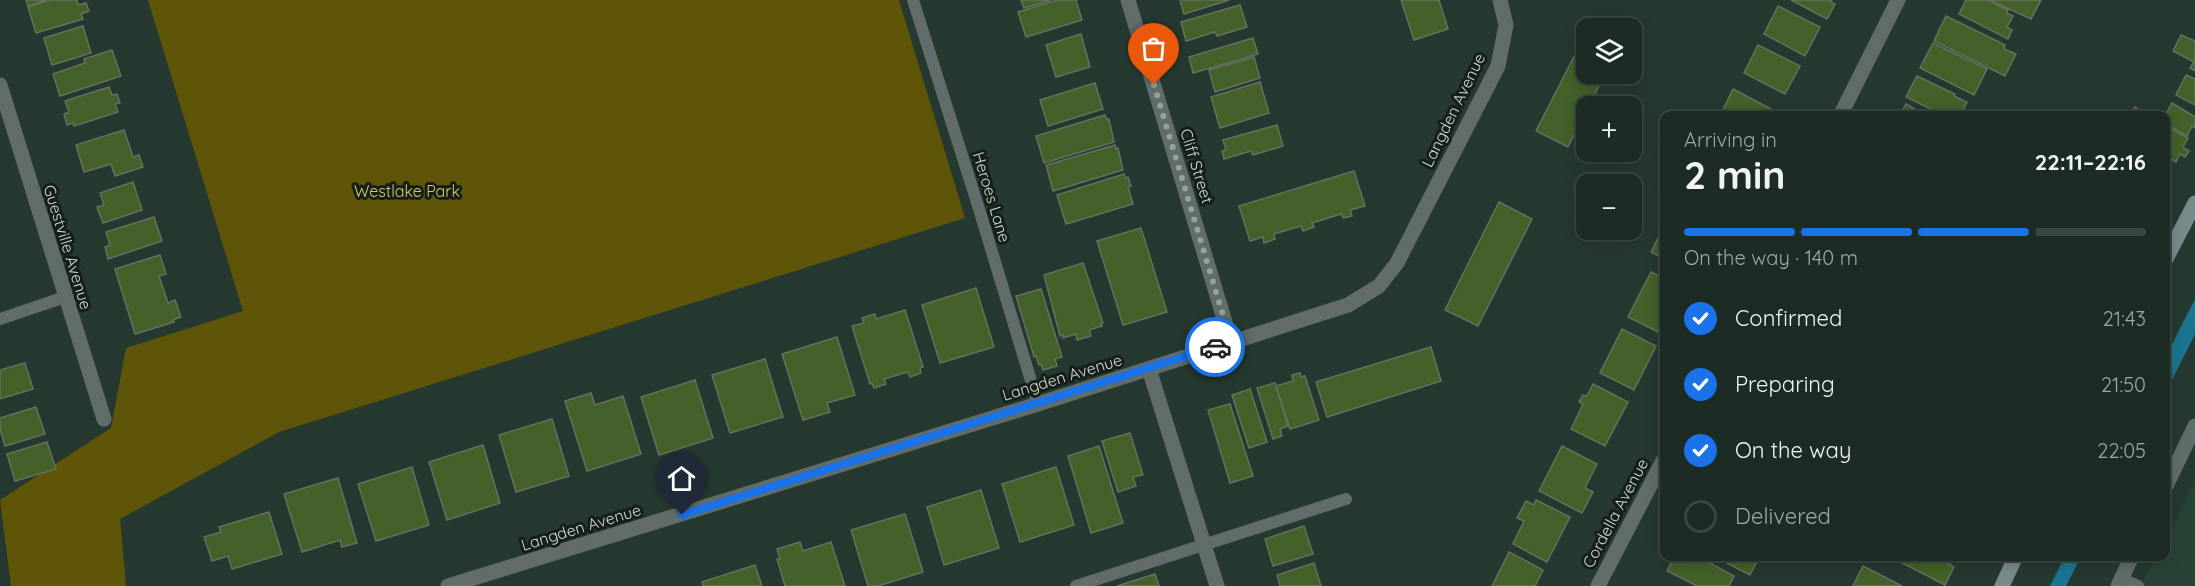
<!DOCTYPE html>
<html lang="en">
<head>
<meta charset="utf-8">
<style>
	:root { --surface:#1c2b24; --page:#293731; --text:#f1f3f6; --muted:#a0a7a6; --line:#3a4741; --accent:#1a73e8 }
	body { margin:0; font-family:Quicksand,sans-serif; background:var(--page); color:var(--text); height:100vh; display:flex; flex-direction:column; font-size:22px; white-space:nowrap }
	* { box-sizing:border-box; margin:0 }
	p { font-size:20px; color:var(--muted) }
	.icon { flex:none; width:33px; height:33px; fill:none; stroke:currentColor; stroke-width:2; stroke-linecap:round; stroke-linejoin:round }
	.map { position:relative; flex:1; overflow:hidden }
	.side { position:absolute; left:1660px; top:111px; width:510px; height:450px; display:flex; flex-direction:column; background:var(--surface); border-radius:12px; box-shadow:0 3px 15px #0003,0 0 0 2px var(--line) }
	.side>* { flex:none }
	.tools { position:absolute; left:1576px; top:18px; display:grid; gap:12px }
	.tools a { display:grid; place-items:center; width:66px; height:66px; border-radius:12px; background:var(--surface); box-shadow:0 3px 15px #0003,0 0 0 2px var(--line); font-size:30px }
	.pin { position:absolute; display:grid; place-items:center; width:51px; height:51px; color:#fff; margin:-62px -26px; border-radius:50% 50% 50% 0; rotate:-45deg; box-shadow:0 0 6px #0007 }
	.pin .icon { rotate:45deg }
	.courier { position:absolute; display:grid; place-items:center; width:60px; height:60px; margin:-30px; border:4px solid #1a73e8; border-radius:50%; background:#fff; color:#222; box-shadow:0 2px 8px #0007 }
	.summary em { font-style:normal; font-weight:700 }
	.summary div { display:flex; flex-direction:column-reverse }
	.summary { display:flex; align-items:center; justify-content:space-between; height:102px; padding:0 24px }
	h1 { font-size:39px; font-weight:700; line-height:45px }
	.bar { display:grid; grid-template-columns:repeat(4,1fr); gap:9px 6px; align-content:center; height:72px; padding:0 24px }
	.bar i { height:8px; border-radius:4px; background:var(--line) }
	.bar .on { background:var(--accent) }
	.bar p { grid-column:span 4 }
	ol { padding:0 24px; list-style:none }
	li { display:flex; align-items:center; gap:18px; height:66px }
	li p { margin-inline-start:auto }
	li .icon { padding:6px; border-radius:50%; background:var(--accent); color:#fff; stroke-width:4 }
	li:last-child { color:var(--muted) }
	li i { width:33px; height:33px; border:3px solid var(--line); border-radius:50% }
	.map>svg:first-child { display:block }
	.built { fill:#284336 }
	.green { fill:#5e5508 }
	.water { fill:#1a7591 }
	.building { fill:#436129; stroke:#66705f; stroke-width:1.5 }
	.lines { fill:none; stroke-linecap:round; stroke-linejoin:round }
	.lane { stroke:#616c6b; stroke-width:12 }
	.street { stroke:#616c6b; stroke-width:15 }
	.secondary { stroke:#798a8a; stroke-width:15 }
	.done { stroke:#95a39c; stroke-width:6; stroke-dasharray:0 10.8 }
	.route { stroke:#1a73e8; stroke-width:8 }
	.labels { text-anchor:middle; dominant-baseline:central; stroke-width:6; stroke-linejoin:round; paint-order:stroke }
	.street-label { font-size:16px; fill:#d1dcd6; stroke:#161e1a }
	.park-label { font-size:16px; fill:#d5c865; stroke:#161e1a }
</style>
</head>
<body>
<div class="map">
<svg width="2195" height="586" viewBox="0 0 2195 586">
	<rect width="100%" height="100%" fill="#263930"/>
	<path class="built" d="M2195,483V586H2141L2156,557L2166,556V538Z"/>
	<path class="green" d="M148,0H899L965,218L279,432L120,519L126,586H11L0,500L111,428L126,348L243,311Z"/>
	<g class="water">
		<path d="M2195,299V334L2166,392V356Z"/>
		<path d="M2065,556L2081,557L2066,586H2050Z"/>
	</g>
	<g class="building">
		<path d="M26,0H46L28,6Z"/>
		<path d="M50,0H77L78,5L86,3L89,11L81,14L83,19L36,33L28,7Z"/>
		<path d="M1021,0H1051L1024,8Z"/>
		<path d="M1057,0H1076L1082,20L1026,37L1018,12Z"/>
		<path d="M1180,0H1229L1184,14Z"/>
		<path d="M1401,0H1439L1448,29L1414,40Z"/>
		<path d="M1791,0H1832L1831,2L1835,4L1827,19Z"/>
		<path d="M1966,0H1988L2008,10L2007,13L2013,16L2007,27L2012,30L2008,39L1959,14Z"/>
		<path d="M1990,0H2041L2031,19Z"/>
		<path d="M1240,5L1247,27L1217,36L1215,32L1186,41L1181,22Z"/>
		<path d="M1778,6L1820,27L1805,56L1764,34Z"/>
		<path d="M1946,16L2005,45L2004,49L2016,54L2005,76L1934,41Z"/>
		<path d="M83,26L91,53L52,65L44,38Z"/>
		<path d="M1587,31V74H1605L1568,147L1536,131Z"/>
		<path d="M1081,34L1090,67L1056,77L1046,45Z"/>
		<path d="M2181,35L2195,41V71L2190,68L2194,62L2173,51Z"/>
		<path d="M1253,38L1258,54L1193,73L1189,57Z"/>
		<path d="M1933,43L1987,69L1974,95L1920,68Z"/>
		<path d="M1758,45L1800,66L1785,94L1744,73Z"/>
		<path d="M112,50L121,76L60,96L53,74L85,63L84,59Z"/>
		<path d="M1254,57L1260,78L1215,92L1209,70Z"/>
		<path d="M2186,75L2195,79V105L2176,95Z"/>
		<path d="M1917,76L1955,94L1954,96L1967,102L1960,116H1945L1906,97Z"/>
		<path d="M1260,82L1269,113L1220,128L1211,97Z"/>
		<path d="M1095,83L1103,109L1048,126L1040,100Z"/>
		<path d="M109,87L112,95L117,94L120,103L115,104L118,112L74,126L73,123L67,125L64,114L69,112L65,101Z"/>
		<path d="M1733,89L1777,112L1775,116H1720Z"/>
		<path d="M2172,103L2195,117V128L2192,126L2187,136L2166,124L2165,116Z"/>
		<path d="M1906,104L1927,116L1900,115Z"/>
		<path d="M2135,107L2148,116H2130Z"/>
		<path d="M1105,115L1107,120L1109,119L1114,142L1044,163L1036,136Z"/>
		<path d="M1277,125L1283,146L1253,155L1251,151L1224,159L1222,151L1226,150L1223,140Z"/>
		<path d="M2166,126L2188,138L2183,147L2189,151L2185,157L2180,154L2176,162L2166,156Z"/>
		<path d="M124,130L133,157L139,155L143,167L115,176L111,164L84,172L76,145Z"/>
		<path d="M1115,145L1116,149L1118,148L1123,170L1053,191L1046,165Z"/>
		<path d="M1354,171L1365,206L1350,210L1352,216L1343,218L1341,214L1312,223L1314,227L1303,231L1301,226L1274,234L1275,239L1264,243L1263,237L1250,241L1239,206Z"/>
		<path d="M1124,174L1125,178L1128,177L1131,186L1128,187L1133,204L1066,224L1057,195Z"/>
		<path d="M133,182L142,210L103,223L97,207L104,205L100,193Z"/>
		<path d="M1499,202L1532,219L1478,326L1445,310Z"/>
		<path d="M154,217L162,241L108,259L105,247L110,245L106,232Z"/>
		<path d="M1665,225V259L1651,252Z"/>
		<path d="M1141,228L1167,312L1123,325L1097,241Z"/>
		<path d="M160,255L166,274L159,276L168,303L175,300L181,317L173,320L174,322L135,334L115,269Z"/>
		<path d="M1083,263L1103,323L1101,324L1102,326L1089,330L1091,336L1077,340L1076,334L1063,338V335L1060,336L1044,275Z"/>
		<path d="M1651,272L1665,279V329L1662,334L1628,317Z"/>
		<path d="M976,288L994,347L940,363L922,305Z"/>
		<path d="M1041,289L1062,357L1055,359L1057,366L1043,370L1041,364L1039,365L1036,356L1034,357L1016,296Z"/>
		<path d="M905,310L923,367L920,368L921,373L910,377L908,372L884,379L886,384L874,388L872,383L870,384L852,326L864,323L862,318L875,314L876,319Z"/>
		<path d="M1622,329L1656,346L1634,390L1600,373Z"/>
		<path d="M837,337L855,395L827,403L830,412L803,420L782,354Z"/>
		<path d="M1431,347L1441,381L1327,417L1316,382Z"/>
		<path d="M765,359L783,417L730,433L712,375Z"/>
		<path d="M25,363L33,389L0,399V370Z"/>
		<path d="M1300,373L1301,377L1305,376L1319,420L1290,429L1276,386L1293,381L1292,375Z"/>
		<path d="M695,380L713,438L659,455L641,397Z"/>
		<path d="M1275,383L1288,426L1280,429L1282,436L1273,439L1257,388Z"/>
		<path d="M1593,384L1628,402L1605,446L1571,429L1583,404L1579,402L1583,395L1587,396Z"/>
		<path d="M1250,389L1267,442L1249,448L1232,395Z"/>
		<path d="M591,393L595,405L623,396L641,454L587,471L565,401Z"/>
		<path d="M1230,404L1253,476L1230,483L1208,410Z"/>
		<path d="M36,407L45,434L5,446L0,429V418Z"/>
		<path d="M552,419L569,476L516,492L499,435Z"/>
		<path d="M1130,433L1143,475L1133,477L1136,486L1118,492L1102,441Z"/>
		<path d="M47,442L56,469L15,481L7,454Z"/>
		<path d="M483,445L500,503L447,520L429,462Z"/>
		<path d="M1099,446L1123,523L1091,533L1068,456Z"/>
		<path d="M1562,446L1597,464L1585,488L1593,492L1582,513L1539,491Z"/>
		<path d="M412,467L429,525L376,541L358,484Z"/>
		<path d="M1056,467L1074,525L1020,542L1002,484Z"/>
		<path d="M338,478L357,543L342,547L340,540L302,552L284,494Z"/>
		<path d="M981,490L999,548L944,565L927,507Z"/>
		<path d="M1536,500L1570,517L1547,562L1513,544L1524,521L1517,518L1526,501L1534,505Z"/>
		<path d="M269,512L282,554L232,569L228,556L212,561L204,537L221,532L219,527Z"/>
		<path d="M905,514L923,572L878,586H868L851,530Z"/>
		<path d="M1304,526L1313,554L1273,566L1265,539Z"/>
		<path d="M800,542L803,551L831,542L845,586H785L777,559H780L777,549Z"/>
		<path d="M1509,552L1543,570L1535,586H1492Z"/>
		<path d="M1675,556H1697L1734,576L1729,586H1697L1667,571Z"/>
		<path d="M1713,556H1760L1750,575Z"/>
		<path d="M1889,556H1937L1954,567L1945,585Z"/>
		<path d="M1314,563L1321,586H1280L1277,575Z"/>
		<path d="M755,565L762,586H703L702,582Z"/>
		<path d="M1863,566L1902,586H1853Z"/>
		<path d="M1155,574L1159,586H1117Z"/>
	</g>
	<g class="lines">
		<g class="lane">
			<path d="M913,0L979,209L1038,404"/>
			<path d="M0,319L65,297"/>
			<path d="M2122,579L2138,586"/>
			<path d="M1076,586L1346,499"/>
		</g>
		<g class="street">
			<path d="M1128,0L1231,342"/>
			<path d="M0,85L104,419"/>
			<path d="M1840,116L1898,0"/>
			<path d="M1149,369L1217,586"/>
			<path d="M2166,486L2195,426"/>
			<path d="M448,586L1038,404L1348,305L1379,286L1397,263L1498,66L1506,25L1500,0"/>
			<path d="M1598,586L1665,457"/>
			<path d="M2118,586L2132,556"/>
		</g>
		<g class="secondary">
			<path d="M2166,259L2195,203"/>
			<path d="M2002,586L2016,556"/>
		</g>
	</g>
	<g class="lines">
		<path class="done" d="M1154,85L1231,342L1215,347"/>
		<path class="route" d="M682,515L1215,347"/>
	</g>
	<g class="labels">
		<g class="street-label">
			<text transform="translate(1453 110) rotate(-64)">Langden Avenue</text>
			<text transform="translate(1197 166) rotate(73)">Cliff Street</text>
			<text transform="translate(992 197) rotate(73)">Heroes Lane</text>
			<text transform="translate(68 247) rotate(73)">Guestville Avenue</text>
			<text transform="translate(1062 377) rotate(-17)">Langden Avenue</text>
			<text transform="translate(1615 513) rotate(-62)">Cordella Avenue</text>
			<text transform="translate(581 527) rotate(-17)">Langden Avenue</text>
		</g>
		<g class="park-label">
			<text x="407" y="191">Westlake Park</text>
		</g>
	</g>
</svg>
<div class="tools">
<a><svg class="icon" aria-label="layers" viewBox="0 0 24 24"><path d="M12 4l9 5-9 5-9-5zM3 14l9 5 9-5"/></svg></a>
<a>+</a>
<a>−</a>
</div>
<div class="pin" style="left:1154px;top:85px;background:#ea580c"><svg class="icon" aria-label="bag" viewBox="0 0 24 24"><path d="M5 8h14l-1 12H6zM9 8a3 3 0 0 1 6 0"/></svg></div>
<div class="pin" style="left:682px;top:515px;background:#1f2937"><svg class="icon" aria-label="home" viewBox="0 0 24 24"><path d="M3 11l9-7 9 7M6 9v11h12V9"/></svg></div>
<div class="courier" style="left:1215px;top:347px"><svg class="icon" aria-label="car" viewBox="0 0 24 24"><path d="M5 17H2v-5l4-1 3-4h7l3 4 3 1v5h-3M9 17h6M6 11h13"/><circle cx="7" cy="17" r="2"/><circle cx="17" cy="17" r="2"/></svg></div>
<section class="side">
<div class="summary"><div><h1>2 min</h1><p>Arriving in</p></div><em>22:11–22:16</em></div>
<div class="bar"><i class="on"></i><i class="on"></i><i class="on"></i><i></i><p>On the way · 140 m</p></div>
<ol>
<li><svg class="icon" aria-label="check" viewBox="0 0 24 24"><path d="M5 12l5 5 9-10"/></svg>Confirmed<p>21:43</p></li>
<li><svg class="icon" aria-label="check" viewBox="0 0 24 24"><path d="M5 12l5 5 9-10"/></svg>Preparing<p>21:50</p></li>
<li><svg class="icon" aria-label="check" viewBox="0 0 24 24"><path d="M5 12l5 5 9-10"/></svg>On the way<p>22:05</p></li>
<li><i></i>Delivered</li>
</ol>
</section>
</div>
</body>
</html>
